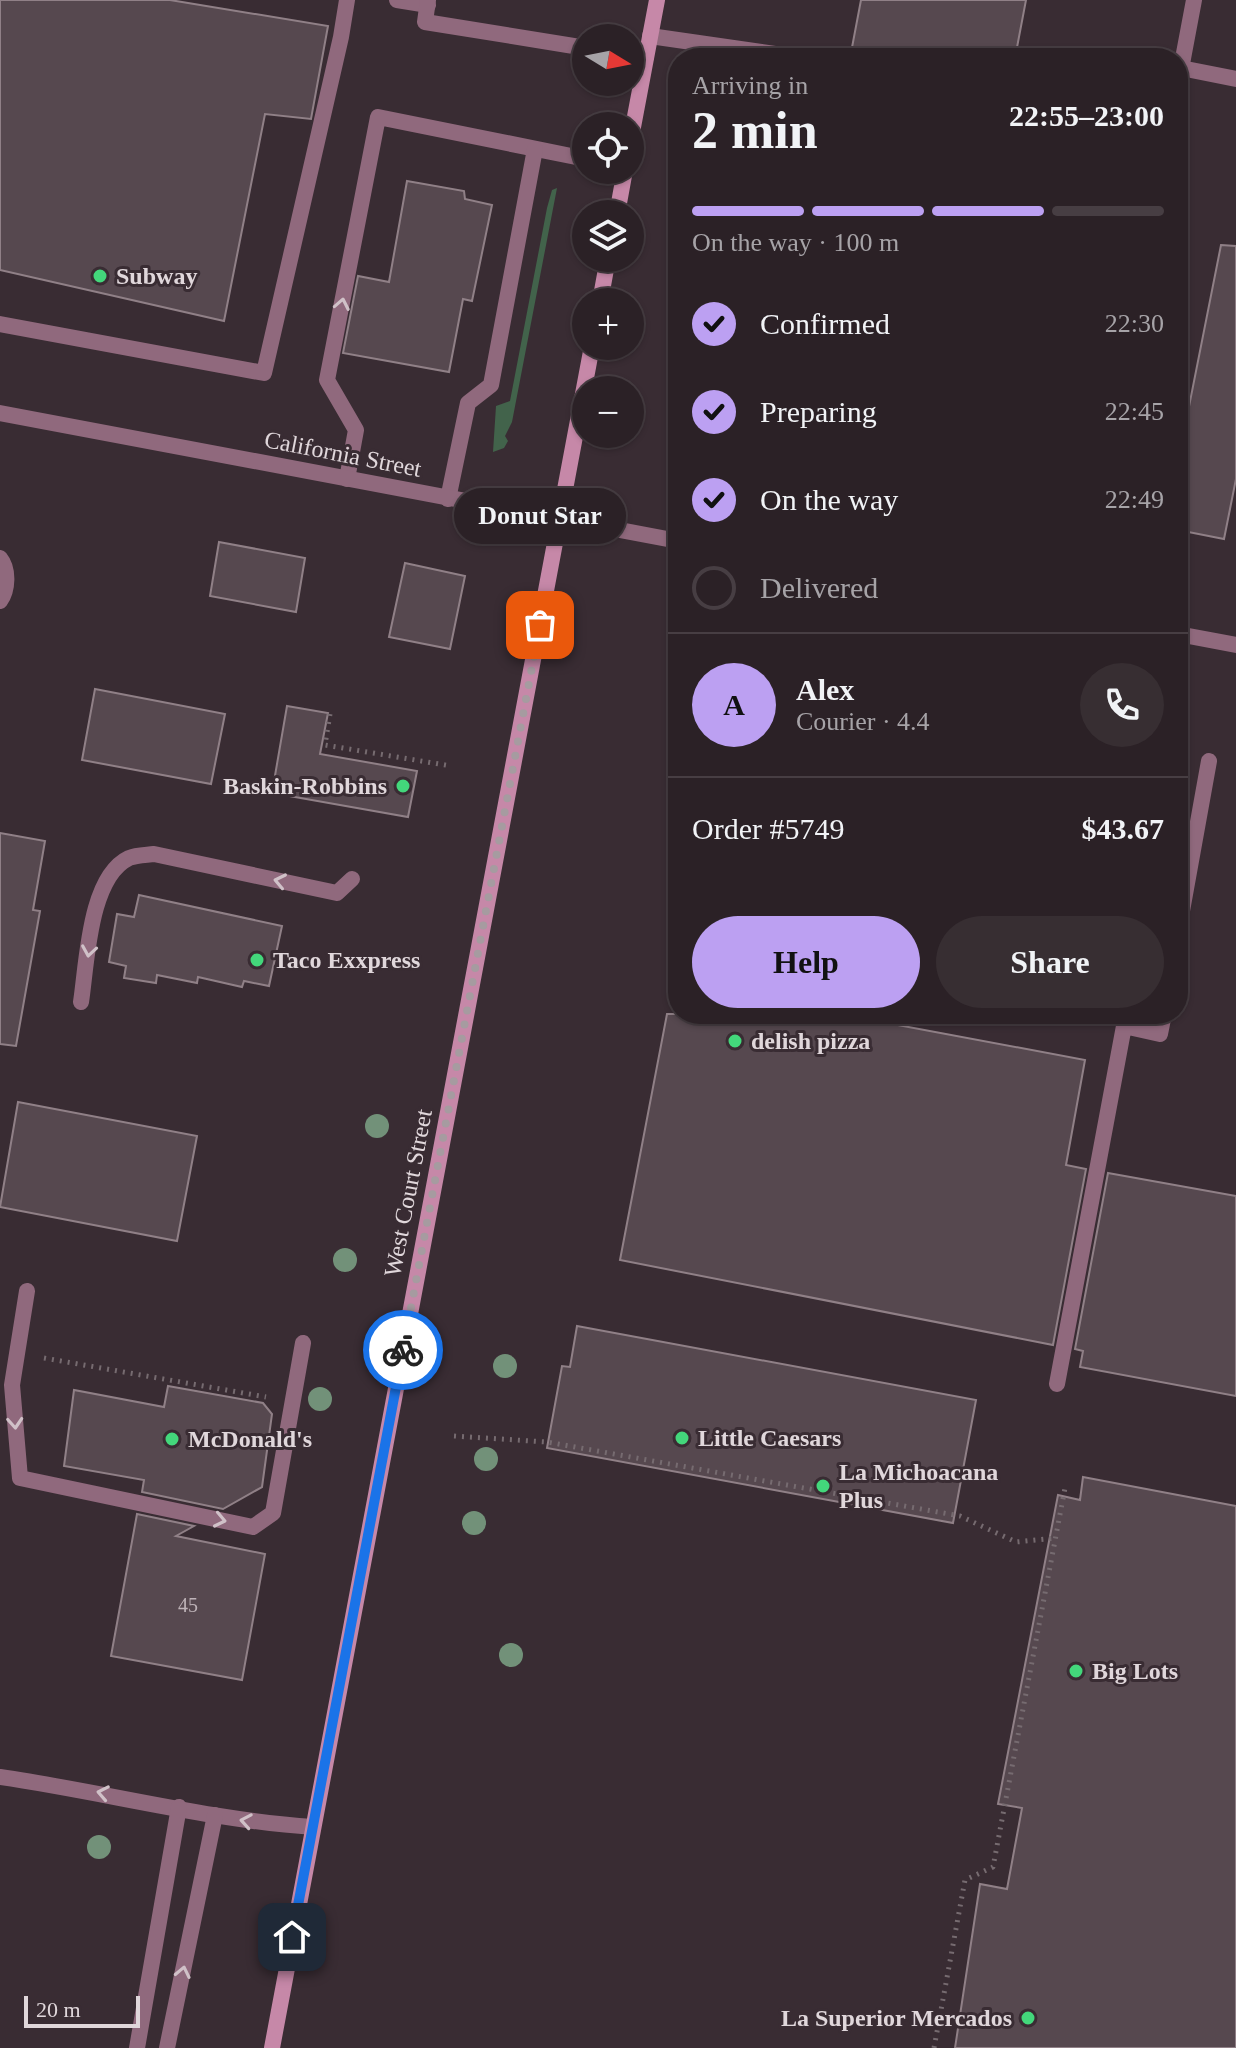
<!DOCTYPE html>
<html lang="en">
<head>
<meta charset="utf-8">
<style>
	:root { --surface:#2b2126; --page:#372e32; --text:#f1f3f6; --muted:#a6a3a7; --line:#473e43; --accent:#bca0f2 }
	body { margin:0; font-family:"Times New Roman",serif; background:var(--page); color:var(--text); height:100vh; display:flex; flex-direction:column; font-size:30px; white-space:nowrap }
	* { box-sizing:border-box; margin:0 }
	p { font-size:26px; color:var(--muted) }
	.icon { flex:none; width:44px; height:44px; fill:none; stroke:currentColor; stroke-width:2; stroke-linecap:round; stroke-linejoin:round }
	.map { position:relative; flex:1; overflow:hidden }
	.sheet { position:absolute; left:668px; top:48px; width:520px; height:976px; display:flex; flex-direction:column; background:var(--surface); border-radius:32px; box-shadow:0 2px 6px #0004,0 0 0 2px var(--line) }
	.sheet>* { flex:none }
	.needle { width:52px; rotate:100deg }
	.fabs { position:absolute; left:572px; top:24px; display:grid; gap:16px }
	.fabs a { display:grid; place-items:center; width:72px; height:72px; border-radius:50%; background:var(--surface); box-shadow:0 2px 6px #0004,0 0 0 2px var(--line); font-size:40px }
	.scale { position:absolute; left:24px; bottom:20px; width:116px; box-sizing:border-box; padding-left:8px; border:4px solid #e0d7db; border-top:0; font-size:22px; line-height:28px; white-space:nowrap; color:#e0d7db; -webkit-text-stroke:6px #392c33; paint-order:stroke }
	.pin { position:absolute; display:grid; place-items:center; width:68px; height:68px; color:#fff; margin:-34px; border-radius:16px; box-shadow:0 4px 12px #0006 }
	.courier { position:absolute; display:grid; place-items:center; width:80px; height:80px; margin:-40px; border:6px solid #1a73e8; border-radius:50%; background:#fff; color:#222; box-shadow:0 2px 10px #0007 }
	.bubble { position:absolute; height:56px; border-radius:28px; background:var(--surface); box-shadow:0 2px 6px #0004,0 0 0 2px var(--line); font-size:26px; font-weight:700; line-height:56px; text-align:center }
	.overview em { font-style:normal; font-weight:700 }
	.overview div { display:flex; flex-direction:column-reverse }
	.overview { display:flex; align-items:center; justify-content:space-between; height:136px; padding:0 24px }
	h1 { font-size:52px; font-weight:700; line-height:60px }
	.bar { display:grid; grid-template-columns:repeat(4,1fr); gap:12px 8px; align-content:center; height:96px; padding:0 24px }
	.bar i { height:10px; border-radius:6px; background:var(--line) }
	.bar .on { background:var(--accent) }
	.bar p { grid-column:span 4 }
	.line { display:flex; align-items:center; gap:20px; padding:0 24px; border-top:2px solid var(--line) }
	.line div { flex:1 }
	.round { display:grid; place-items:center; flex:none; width:84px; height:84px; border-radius:42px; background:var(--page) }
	ol { padding:0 24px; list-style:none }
	li { display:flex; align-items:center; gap:24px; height:88px }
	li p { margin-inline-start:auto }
	li .icon { padding:8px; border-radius:50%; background:var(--accent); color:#111; stroke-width:4 }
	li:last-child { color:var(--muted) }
	li i { width:44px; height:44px; border:4px solid var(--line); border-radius:50% }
	.action { display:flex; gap:16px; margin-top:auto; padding:16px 24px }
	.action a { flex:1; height:92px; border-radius:48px; background:var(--accent); color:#111; font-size:32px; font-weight:700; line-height:92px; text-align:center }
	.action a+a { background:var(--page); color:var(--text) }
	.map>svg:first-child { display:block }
	.green { fill:#42634b }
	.building { fill:#56484f; stroke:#908087; stroke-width:2 }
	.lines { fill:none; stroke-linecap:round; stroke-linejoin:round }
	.path { stroke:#766b70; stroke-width:5; stroke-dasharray:2 6; stroke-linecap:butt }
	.lane { stroke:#90697d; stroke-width:16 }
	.street { stroke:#90697d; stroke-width:16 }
	.secondary { stroke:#c688a8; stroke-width:16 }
	.tree { fill:#729179 }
	.oneway { stroke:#d0c1c8 }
	.done { stroke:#a69ba0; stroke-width:8; stroke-dasharray:0 14.4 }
	.route { stroke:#1a73e8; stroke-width:10 }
	.poi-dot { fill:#43d77b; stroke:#392c33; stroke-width:3 }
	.labels { text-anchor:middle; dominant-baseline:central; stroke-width:6; stroke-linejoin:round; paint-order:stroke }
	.number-label { font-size:20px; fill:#beb3b8 }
	.poi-label { font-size:24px; font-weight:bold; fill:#e0d7db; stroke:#392c33; text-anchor:start }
	.street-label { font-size:24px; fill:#e0d7db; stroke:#392c33 }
</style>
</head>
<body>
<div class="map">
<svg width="1236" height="2048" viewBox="0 0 1236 2048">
	<rect width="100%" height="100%" fill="#392c33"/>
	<path class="green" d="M557,188L512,422L505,436L508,441L504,448L493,452L496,406L510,401L547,208L552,190Z"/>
	<g class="building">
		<path d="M0,0H170L328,26L311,119L265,114L224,321L0,270Z"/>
		<path d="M861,0H1026L1015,58H850Z"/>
		<path d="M407,181L464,191L465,199L492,205L472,301L463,299L449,372L343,353L358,276L389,282Z"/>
		<path d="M1221,245L1236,246V479L1224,539L1178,530V462Z"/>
		<path d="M219,542L305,558L296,612L210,596Z"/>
		<path d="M405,563L465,576L450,649L389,637Z"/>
		<path d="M95,689L225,714L211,784L82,760Z"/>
		<path d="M287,706L328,713L320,754L417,771L408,817L272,793Z"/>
		<path d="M0,833L45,841L33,910L40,911L16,1046L0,1044Z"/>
		<path d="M139,895L282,926L269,986L244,981L242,987L198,977L197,983L157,975L156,983L124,978L126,966L109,962L117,914L134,917Z"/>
		<path d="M667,1014H839L1085,1060L1066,1165L1086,1169L1053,1345L620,1260Z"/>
		<path d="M18,1102L197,1136L177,1241L0,1207Z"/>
		<path d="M1108,1173L1236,1196V1396L1080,1367L1083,1351L1075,1349Z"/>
		<path d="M577,1326L976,1400L953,1523L547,1448L562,1366L570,1367Z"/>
		<path d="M168,1386L263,1403L272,1414L262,1487L223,1509L142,1492L144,1480L64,1466L74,1390L164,1407Z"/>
		<path d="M1083,1477L1236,1506V2048H955L980,1884L1007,1889L1022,1808L998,1804L1058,1495L1080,1500Z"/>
		<path d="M137,1514L194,1526L176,1536L265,1554L242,1680L111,1656Z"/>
	</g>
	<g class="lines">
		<g class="path">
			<path d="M330,714L325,745L451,766"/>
			<path d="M44,1358L266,1397"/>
			<path d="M454,1436L547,1442L960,1516L1016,1542L1056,1538"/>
			<path d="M934,2048L965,1880L993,1867L1065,1488"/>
		</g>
		<g class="lane">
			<path d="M397,0L428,5"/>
			<path d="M428,0L425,22L586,48"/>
			<path d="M650,36L789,56"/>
			<path d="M630,55L646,57"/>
			<path d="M0,324L264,373L341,37L347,0"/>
			<path d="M347,479L356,430L327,380L378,117L586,159"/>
			<path d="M448,499L468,403L491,385L535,149"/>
			<path d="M0,558C9,569 8,590 0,601"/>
			<path d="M1178,933L1209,761"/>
			<path d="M81,1002C87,963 89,877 129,858C136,855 147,855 154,854L337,893L352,879"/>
			<path d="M27,1291L12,1385L20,1478L253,1527L273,1513L303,1343"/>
			<path d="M1057,1384L1124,1026L1160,1034L1164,1014"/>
			<path d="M0,1777C104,1792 208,1820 313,1827"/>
			<path d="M137,2048L179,1807"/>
			<path d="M167,2048L215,1815"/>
		</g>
		<g class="street">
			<path d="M1181,68L1236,79"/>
			<path d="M1178,85L1194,0"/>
			<path d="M0,413L678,541"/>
			<path d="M1178,634L1236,645"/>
		</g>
		<g class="secondary">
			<path d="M630,143L657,0"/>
			<path d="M617,214L625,170"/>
			<path d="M600,302L608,258"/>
			<path d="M272,2048L592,346"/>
		</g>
	</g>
	<g class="tree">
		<circle cx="377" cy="1126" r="12"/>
		<circle cx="345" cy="1260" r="12"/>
		<circle cx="505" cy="1366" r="12"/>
		<circle cx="320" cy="1399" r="12"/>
		<circle cx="486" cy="1459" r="12"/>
		<circle cx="474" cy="1523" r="12"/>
		<circle cx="511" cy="1655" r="12"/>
		<circle cx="99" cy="1847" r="12"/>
	</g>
	<defs><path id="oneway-chevron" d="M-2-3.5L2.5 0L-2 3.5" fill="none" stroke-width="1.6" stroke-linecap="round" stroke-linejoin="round" transform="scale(2)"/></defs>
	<g class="oneway">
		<use href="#oneway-chevron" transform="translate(342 304) rotate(-79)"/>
		<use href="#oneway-chevron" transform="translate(280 881) rotate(-168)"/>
		<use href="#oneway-chevron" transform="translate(89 951) rotate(99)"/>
		<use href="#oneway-chevron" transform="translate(15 1423) rotate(86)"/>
		<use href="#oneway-chevron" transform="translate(220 1520) rotate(12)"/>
		<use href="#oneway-chevron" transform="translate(103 1793) rotate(-169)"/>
		<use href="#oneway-chevron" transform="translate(246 1821) rotate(-170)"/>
		<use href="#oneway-chevron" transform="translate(183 1972) rotate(-78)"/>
	</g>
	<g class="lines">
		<path class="done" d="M403,1350L540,625"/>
		<path class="route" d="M292,1937L403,1350"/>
	</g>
	<g class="poi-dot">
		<circle cx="100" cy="276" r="8"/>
		<circle cx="403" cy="786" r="8"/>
		<circle cx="257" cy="960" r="8"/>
		<circle cx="735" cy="1041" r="8"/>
		<circle cx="682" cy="1438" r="8"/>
		<circle cx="172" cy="1439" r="8"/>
		<circle cx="823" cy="1486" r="8"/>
		<circle cx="1076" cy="1671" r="8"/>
		<circle cx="1028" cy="2018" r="8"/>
	</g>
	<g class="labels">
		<g class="number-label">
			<text x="188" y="1605">45</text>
		</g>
		<g class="poi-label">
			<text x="116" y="276">Subway</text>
			<text x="387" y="786" text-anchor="end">Baskin-Robbins</text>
			<text x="273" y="960">Taco Exxpress</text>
			<text x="751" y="1041">delish pizza</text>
			<text x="698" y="1438">Little Caesars</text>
			<text x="188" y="1439">McDonald's</text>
			<text x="839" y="1472">La Michoacana<tspan x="839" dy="28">Plus</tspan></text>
			<text x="1092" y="1671">Big Lots</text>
			<text x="1012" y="2018" text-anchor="end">La Superior Mercados</text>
		</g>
		<g class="street-label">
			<text transform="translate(343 454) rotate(11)">California Street</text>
			<text transform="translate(408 1193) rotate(-79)">West Court Street</text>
		</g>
	</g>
</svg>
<div class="fabs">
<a><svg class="needle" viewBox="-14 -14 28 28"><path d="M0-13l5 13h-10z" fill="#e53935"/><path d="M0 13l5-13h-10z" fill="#a6a3a7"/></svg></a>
<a><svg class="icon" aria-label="locate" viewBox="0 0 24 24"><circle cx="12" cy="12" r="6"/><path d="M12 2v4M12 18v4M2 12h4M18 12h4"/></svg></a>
<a><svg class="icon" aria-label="layers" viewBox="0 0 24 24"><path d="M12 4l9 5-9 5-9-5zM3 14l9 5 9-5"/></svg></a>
<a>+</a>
<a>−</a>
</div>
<div class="scale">20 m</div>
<div class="pin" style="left:540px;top:625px;background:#ea580c"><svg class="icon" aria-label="bag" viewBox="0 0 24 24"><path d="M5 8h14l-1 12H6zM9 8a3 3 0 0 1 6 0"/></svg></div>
<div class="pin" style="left:292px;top:1937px;background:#1f2937"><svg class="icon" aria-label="home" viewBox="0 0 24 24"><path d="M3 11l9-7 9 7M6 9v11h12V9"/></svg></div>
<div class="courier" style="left:403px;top:1350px"><svg class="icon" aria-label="bike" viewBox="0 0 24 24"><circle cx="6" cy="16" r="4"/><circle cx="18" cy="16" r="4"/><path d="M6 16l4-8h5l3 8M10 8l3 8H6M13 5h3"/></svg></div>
<div class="bubble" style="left:454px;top:488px;width:172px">Donut Star</div>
<section class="sheet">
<div class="overview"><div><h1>2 min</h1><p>Arriving in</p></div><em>22:55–23:00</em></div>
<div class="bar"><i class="on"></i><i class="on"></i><i class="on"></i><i></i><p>On the way · 100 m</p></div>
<ol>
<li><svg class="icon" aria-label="check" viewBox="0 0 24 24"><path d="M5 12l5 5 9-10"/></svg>Confirmed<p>22:30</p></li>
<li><svg class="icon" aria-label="check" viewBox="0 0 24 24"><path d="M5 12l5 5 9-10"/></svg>Preparing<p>22:45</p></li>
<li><svg class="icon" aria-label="check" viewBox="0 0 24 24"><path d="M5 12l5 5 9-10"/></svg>On the way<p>22:49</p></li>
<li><i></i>Delivered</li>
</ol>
<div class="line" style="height:144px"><b class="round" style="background:var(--accent);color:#111">A</b><div><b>Alex</b><p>Courier · 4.4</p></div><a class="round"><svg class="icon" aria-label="phone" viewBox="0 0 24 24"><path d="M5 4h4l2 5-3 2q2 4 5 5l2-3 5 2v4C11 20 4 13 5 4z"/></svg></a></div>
<div class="line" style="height:104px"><div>Order #5749</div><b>$43.67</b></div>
<div class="action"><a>Help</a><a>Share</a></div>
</section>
</div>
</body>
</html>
